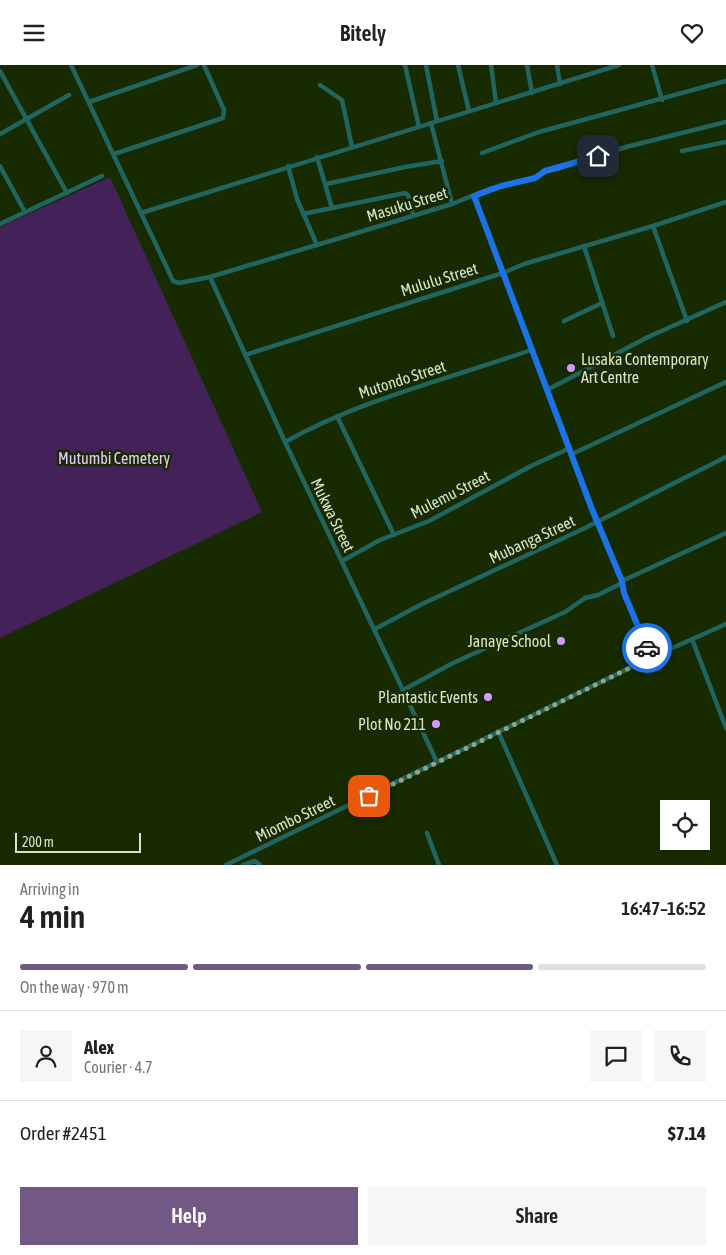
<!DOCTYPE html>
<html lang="en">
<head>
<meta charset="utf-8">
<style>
	:root { --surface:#fff; --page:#f6f6f6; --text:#202124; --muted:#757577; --line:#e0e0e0; --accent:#715885 }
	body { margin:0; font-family:"Asap Condensed",sans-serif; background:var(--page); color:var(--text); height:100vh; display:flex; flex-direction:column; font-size:19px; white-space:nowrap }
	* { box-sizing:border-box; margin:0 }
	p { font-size:16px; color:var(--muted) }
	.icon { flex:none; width:28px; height:28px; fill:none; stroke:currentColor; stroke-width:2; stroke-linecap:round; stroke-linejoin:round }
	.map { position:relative; height:800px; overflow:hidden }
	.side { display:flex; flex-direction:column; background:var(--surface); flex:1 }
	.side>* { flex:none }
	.tools { position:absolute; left:660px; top:735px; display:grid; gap:10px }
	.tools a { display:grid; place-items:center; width:50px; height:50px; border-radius:0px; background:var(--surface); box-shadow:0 1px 4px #0004; font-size:25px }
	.scale { position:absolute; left:15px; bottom:12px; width:126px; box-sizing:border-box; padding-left:5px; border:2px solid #d6e4ca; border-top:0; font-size:14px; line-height:18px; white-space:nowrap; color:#d6e4ca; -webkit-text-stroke:4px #182b00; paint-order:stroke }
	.pin { position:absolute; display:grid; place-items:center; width:42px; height:42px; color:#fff; margin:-21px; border-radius:10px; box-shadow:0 2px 8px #0006 }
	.courier { position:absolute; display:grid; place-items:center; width:50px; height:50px; margin:-25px; border:4px solid #1a73e8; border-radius:50%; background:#fff; color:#222; box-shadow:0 1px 6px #0007 }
	.overview em { font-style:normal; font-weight:600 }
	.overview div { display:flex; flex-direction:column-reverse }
	.overview { display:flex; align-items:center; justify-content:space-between; height:85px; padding:0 20px }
	h1 { font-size:32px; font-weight:600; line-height:38px }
	.bar { display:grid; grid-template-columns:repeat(4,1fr); gap:8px 5px; align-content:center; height:60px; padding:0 20px }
	.bar i { height:6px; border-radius:4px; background:var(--line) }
	.bar .active { background:var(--accent) }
	.bar p { grid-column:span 4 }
	.line { display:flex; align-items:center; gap:12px; padding:0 20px; border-top:1px solid var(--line) }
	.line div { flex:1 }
	.round { display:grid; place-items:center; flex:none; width:52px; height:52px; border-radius:0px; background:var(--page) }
	.primary-button { display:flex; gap:10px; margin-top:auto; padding:10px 20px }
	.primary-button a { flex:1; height:58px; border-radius:0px; background:var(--accent); color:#fff; font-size:20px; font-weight:600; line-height:58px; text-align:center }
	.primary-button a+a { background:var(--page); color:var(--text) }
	header { display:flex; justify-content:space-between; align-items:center; height:65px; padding:0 20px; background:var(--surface); font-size:22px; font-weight:600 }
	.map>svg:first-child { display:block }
	.green { fill:#432159 }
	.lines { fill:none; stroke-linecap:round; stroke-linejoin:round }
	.street { stroke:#206561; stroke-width:4.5 }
	.done { stroke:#94a383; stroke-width:5; stroke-dasharray:0 9 }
	.route { stroke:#1a73e8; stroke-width:6 }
	.poi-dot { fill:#d39cfc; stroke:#182b00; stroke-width:2 }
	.labels { text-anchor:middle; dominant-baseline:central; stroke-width:5; stroke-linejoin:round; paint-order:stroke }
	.street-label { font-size:16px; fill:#d6e4ca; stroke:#182b00 }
	.poi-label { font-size:16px; fill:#d6e4ca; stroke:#182b00; text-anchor:end }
	.park-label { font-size:16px; fill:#e6cbfc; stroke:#182b00 }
</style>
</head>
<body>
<header><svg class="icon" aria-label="menu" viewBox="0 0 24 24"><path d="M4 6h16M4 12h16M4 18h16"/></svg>Bitely<svg class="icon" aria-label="heart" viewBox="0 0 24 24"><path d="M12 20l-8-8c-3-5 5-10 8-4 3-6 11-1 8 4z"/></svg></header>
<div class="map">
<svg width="726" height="800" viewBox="0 0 726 800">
	<rect width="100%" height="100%" fill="#182b00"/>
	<path class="green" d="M110,112L262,447L0,573V162Z"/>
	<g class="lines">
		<g class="street">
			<path d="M71,0L167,203L173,216L179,218L210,212L340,173L452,139L489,124L535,113L545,105L556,104L626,82L726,57"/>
			<path d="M405,0L419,62"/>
			<path d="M426,0L437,56"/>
			<path d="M458,0L469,46"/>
			<path d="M491,0L496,38"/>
			<path d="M527,0L532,28"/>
			<path d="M557,0L560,19"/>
			<path d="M652,0L662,35"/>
			<path d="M0,6L67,128"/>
			<path d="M320,20L342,35L352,82"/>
			<path d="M89,37L197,0"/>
			<path d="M431,58L452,139"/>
			<path d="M0,69L69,30"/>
			<path d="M682,86L726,77"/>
			<path d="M482,88L539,67L726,16"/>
			<path d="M114,89L223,53L224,45L204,0"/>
			<path d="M317,92L332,143"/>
			<path d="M0,101L25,147"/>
			<path d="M288,101L297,134L317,180"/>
			<path d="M326,119L405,102L442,96"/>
			<path d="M474,131L591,444L622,516L624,528L650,593"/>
			<path d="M141,148L619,0"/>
			<path d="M303,149L405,128L408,130L413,150"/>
			<path d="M0,159L102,111"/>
			<path d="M653,161L687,256"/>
			<path d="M584,181L613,271"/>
			<path d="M210,212L285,377L437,697"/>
			<path d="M564,256L602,238"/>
			<path d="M245,290L503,208L524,199L653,161L726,137"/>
			<path d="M547,325L648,272L726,237"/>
			<path d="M337,351L394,470"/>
			<path d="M285,377C362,334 448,314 531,285"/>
			<path d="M572,389L726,317"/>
			<path d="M342,496L380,475L429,456L531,401L570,383"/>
			<path d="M622,516L726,468"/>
			<path d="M375,564L420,540L585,463L726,392"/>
			<path d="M692,574L726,663"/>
			<path d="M403,625L453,598L565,547L585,533L598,530L622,518"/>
			<path d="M498,666L557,800"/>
			<path d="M427,768L439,800"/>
			<path d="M226,800L650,593L726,559"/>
			<path d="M243,800L255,796L260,800"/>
		</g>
	</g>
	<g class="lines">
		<path class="done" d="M369,731L650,593L647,583"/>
		<path class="route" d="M598,91L545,106L535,113L501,121L474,131L592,444L622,516L624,528L647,583"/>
	</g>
	<g class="poi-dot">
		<circle cx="571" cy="303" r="5"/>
		<circle cx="561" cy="576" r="5"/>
		<circle cx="488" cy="632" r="5"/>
		<circle cx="436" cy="659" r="5"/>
	</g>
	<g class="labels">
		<g class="street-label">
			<text transform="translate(407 139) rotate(-17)">Masuku Street</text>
			<text transform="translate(439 214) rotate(-17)">Mululu Street</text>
			<text transform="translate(402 314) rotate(-18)">Mutondo Street</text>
			<text transform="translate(450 429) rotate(-27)">Mulemu Street</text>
			<text transform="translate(333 450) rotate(64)">Mukwa Street</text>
			<text transform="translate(532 474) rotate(-25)">Mubanga Street</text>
			<text transform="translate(295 753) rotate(-26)">Miombo Street</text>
		</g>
		<g class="poi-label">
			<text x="581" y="294" text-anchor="start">Lusaka Contemporary<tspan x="581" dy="18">Art Centre</tspan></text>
			<text x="551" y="576">Janaye School</text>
			<text x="478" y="632">Plantastic Events</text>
			<text x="426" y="659">Plot No 211</text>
		</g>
		<g class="park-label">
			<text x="114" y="393">Mutumbi Cemetery</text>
		</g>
	</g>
</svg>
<div class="tools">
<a><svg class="icon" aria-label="locate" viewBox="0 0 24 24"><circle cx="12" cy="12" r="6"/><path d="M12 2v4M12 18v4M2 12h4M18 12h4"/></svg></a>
</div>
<div class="scale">200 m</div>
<div class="pin" style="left:369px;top:731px;background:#ea580c"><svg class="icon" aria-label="bag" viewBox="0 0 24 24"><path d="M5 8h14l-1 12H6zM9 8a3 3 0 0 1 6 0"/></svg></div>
<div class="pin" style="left:598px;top:91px;background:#1f2937"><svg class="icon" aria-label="home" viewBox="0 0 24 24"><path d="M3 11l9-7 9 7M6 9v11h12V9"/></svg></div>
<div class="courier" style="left:647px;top:583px"><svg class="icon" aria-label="car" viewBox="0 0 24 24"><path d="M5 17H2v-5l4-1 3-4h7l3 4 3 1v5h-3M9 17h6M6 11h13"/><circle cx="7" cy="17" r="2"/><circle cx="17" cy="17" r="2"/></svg></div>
</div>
<section class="side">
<div class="overview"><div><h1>4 min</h1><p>Arriving in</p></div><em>16:47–16:52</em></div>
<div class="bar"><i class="active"></i><i class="active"></i><i class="active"></i><i></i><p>On the way · 970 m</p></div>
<div class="line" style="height:90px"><a class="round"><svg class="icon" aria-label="person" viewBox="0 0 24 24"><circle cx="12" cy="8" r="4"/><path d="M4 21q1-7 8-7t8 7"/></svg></a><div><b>Alex</b><p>Courier · 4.7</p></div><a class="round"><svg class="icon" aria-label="chat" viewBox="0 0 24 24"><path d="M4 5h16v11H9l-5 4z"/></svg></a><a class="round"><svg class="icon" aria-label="phone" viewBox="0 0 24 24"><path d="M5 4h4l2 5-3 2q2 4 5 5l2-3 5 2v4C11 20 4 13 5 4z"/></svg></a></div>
<div class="line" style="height:65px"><div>Order #2451</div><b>$7.14</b></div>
<div class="primary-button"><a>Help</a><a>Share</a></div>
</section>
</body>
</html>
